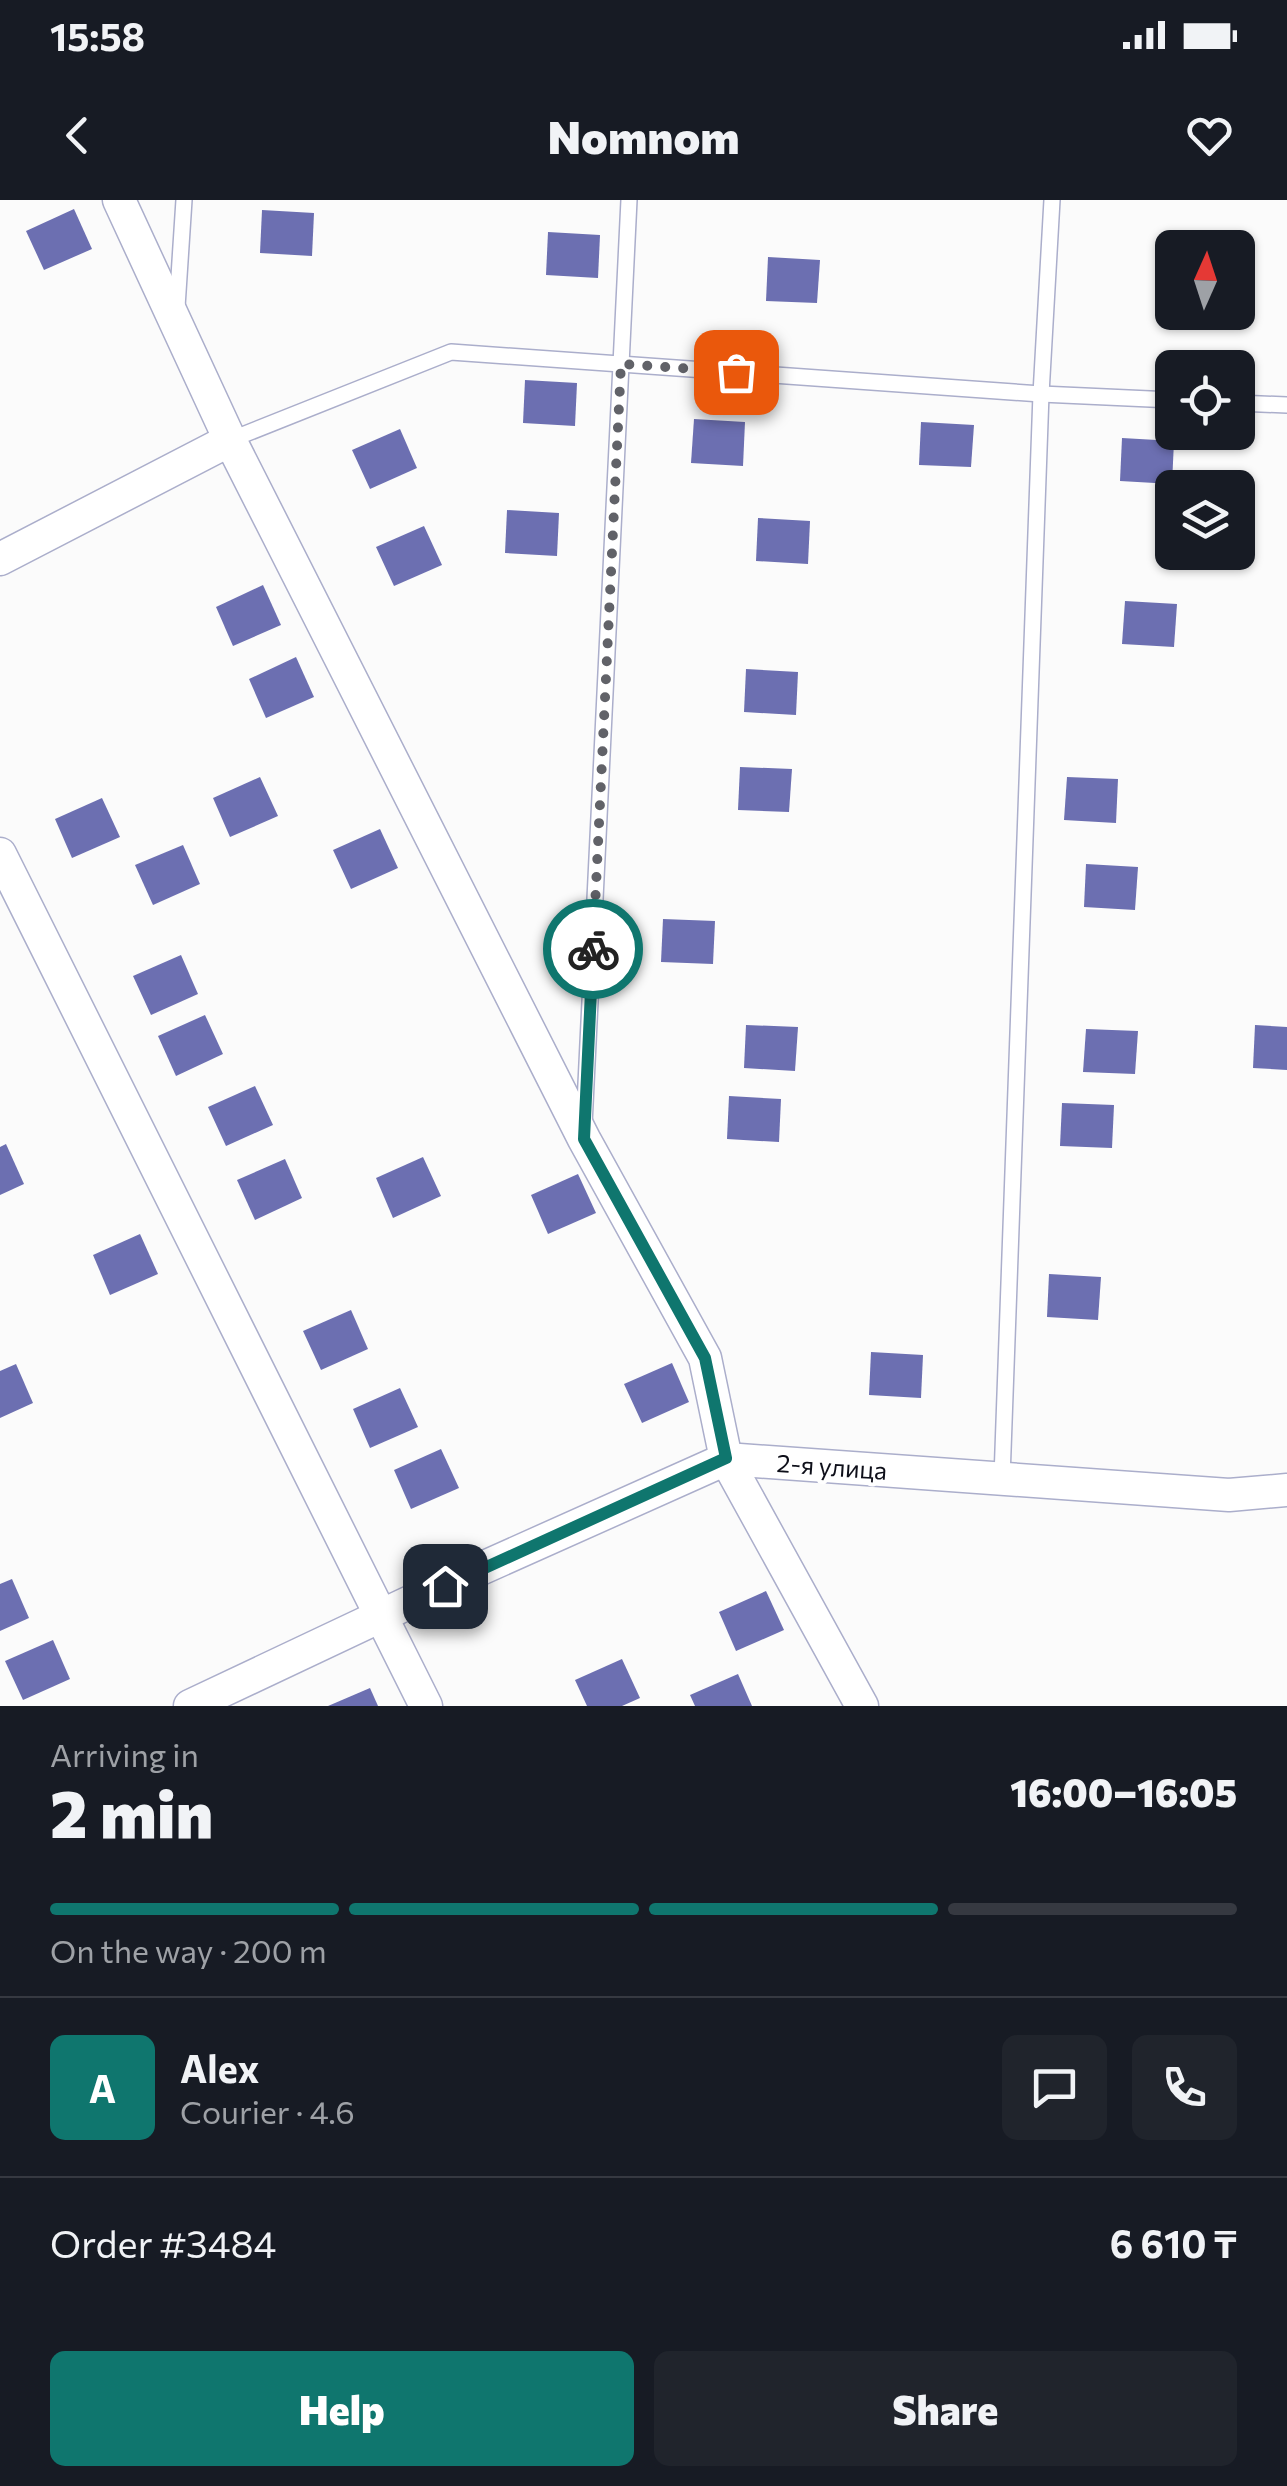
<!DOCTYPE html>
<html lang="en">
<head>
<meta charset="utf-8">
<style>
	:root { --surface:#171b24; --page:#20242c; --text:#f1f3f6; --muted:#9ea1a6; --line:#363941; --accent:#0f766e }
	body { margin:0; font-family:Commissioner,sans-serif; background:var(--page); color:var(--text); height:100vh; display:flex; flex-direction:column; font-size:38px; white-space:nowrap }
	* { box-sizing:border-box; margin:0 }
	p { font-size:32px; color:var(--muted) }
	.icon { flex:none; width:55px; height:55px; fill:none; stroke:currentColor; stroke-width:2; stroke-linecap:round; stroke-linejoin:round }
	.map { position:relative; height:1506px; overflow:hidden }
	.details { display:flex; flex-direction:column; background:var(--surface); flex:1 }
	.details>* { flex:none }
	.needle { width:65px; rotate:3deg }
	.buttons { position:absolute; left:1155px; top:30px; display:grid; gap:20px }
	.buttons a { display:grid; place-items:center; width:100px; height:100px; border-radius:15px; background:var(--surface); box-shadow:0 2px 8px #0004; font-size:50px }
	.pin { position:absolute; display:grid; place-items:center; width:85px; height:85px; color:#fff; margin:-42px; border-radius:20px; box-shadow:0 5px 15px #0006 }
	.courier { position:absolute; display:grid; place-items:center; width:100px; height:100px; margin:-50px; border:8px solid #0f766e; border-radius:50%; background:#fff; color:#222; box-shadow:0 2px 12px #0007 }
	.overview em { font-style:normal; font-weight:800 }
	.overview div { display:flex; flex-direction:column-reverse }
	.overview { display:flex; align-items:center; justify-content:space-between; height:170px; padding:0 50px }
	h1 { font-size:65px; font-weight:800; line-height:75px }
	.bar { display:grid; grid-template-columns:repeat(4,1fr); gap:15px 10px; align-content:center; height:120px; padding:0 50px }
	.bar i { height:12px; border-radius:8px; background:var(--line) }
	.bar .active { background:var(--accent) }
	.bar p { grid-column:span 4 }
	.line { display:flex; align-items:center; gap:25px; padding:0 50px; border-top:2px solid var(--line) }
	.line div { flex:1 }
	.round { display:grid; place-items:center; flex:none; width:105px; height:105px; border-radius:15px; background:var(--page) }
	.action { display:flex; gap:20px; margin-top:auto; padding:20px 50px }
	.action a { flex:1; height:115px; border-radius:15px; background:var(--accent); color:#fff; font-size:40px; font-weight:800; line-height:115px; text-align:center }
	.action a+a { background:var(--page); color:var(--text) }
	.status { display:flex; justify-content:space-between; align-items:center; height:70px; padding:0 50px; background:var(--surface); direction:ltr }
	.status svg { height:28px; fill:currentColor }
	header { display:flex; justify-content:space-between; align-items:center; height:130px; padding:0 50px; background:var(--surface); font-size:45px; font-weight:800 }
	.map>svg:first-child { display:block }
	.building { fill:#6c6fb1 }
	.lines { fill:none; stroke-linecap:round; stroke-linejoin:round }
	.lane-casing { stroke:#abaecb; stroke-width:18 }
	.street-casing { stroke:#abaecb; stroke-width:35 }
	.lane { stroke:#fff; stroke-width:15 }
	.street { stroke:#fff; stroke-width:32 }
	.done { stroke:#616268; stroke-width:10; stroke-dasharray:0 18 }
	.route { stroke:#0f766e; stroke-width:12 }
	.labels { text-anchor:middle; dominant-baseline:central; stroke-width:8; stroke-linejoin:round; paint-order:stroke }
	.street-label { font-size:25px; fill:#0e0f19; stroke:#fff }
</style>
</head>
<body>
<div class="status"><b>15:58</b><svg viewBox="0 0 49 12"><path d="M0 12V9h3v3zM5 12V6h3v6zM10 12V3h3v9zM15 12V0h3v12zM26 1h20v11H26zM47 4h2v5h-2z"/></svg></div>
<header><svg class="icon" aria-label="back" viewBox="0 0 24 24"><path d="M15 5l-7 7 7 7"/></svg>Nomnom<svg class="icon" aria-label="heart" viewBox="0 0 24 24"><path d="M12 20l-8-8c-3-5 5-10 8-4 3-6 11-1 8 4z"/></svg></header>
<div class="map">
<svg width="1287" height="1506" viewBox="0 0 1287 1506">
	<rect width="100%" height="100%" fill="#fbfbfb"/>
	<g class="building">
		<path d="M74,9L92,49L44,70L26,31Z"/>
		<path d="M262,10L314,13L312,56L260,53Z"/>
		<path d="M548,32L600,35L598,78L546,75Z"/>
		<path d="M768,57L820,60L817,103L766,101Z"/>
		<path d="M525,180L577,183L575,226L523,223Z"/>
		<path d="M694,219L745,222L743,266L691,263Z"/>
		<path d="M921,222L974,225L971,267L919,265Z"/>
		<path d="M400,229L417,268L370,289L352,250Z"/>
		<path d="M1122,238L1174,241L1172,284L1120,281Z"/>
		<path d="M507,310L559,313L557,356L505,353Z"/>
		<path d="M758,318L810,321L808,364L756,361Z"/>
		<path d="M424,326L442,365L394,386L376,347Z"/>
		<path d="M263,385L281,425L233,446L216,407Z"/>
		<path d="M1125,401L1177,404L1174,447L1122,444Z"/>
		<path d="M296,457L314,497L266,518L249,479Z"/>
		<path d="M746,469L798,472L796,515L744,512Z"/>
		<path d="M740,567L792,569L789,612L738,610Z"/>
		<path d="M260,577L278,616L230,637L213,598Z"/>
		<path d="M1067,577L1118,579L1116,623L1064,620Z"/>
		<path d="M102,598L120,637L72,658L55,619Z"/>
		<path d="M380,629L398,668L351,689L333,650Z"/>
		<path d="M183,645L200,684L153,705L135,665Z"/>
		<path d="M1086,664L1138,667L1135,710L1084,707Z"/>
		<path d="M663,719L715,721L713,764L661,762Z"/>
		<path d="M181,755L198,794L151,815L133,776Z"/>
		<path d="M205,815L223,854L176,876L158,836Z"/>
		<path d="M746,825L798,827L795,871L744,868Z"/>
		<path d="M1255,825L1287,827V870L1253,868Z"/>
		<path d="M1086,829L1138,831L1135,874L1083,872Z"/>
		<path d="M255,886L273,925L226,946L208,907Z"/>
		<path d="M729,896L781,899L779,942L727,939Z"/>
		<path d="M1062,903L1114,905L1112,948L1060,946Z"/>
		<path d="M6,944L24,984L0,995V947Z"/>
		<path d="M423,957L441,996L393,1018L376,978Z"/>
		<path d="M285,959L302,998L255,1020L237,980Z"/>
		<path d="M578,974L596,1013L548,1034L531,995Z"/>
		<path d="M140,1034L158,1074L110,1095L93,1055Z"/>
		<path d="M1049,1074L1101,1077L1098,1120L1047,1117Z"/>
		<path d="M351,1110L368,1149L321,1170L303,1131Z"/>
		<path d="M871,1152L923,1155L921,1198L869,1195Z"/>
		<path d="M672,1163L689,1202L642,1223L624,1184Z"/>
		<path d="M16,1164L33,1203L0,1218V1171Z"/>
		<path d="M400,1188L418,1227L370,1248L353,1209Z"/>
		<path d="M441,1249L459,1288L411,1309L394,1270Z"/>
		<path d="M12,1379L29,1418L0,1431V1384Z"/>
		<path d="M766,1391L784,1430L736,1451L719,1412Z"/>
		<path d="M53,1440L70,1479L23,1500L5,1461Z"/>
		<path d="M622,1459L640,1498L622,1506H587L575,1480Z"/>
		<path d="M738,1474L752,1506H695L690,1495Z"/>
		<path d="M370,1488L378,1506H328Z"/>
	</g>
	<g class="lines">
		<defs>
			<g id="lane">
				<path d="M177,107L184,0"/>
				<path d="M1238,203L1287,205"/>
				<path d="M230,240L451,152L1041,194L1172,200"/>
				<path d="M584,925L629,0"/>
				<path d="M1002,1278L1041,194L1052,0"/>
			</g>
			<g id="street">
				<path d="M119,0L230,240L584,939L705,1158L726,1259L862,1506"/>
				<path d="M0,359L230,240"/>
				<path d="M0,654L426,1506"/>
				<path d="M190,1506L478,1370L726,1259L1229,1295L1287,1290"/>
			</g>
		</defs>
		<use href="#lane" class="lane-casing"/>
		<use href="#street" class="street-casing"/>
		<use href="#lane" class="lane"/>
		<use href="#street" class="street"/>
	</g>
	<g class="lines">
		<path class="done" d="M593,749L621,164L736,172"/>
		<path class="route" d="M445,1386L726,1258L705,1158L584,939L593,749"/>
	</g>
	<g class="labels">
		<g class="street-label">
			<text transform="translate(832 1266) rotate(4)">2-я улица</text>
		</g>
	</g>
</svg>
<div class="buttons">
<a><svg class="needle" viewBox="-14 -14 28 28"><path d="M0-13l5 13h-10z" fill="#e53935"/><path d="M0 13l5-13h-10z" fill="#9ea1a6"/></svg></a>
<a><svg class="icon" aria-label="locate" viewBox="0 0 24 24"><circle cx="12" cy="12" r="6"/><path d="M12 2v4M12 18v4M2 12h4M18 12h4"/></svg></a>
<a><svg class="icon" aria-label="layers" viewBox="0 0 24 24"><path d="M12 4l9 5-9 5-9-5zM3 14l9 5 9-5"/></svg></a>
</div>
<div class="pin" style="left:736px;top:172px;background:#ea580c"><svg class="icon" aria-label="bag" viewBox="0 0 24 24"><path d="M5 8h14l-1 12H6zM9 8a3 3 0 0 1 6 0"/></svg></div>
<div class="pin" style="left:445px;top:1386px;background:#1f2937"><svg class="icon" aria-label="home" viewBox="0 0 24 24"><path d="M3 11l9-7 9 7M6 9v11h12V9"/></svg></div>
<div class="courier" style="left:593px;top:749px"><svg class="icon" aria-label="bike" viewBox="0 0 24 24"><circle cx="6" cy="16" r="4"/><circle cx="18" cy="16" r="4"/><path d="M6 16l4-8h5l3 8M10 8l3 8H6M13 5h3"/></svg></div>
</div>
<section class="details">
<div class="overview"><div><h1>2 min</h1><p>Arriving in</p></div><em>16:00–16:05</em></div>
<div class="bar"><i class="active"></i><i class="active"></i><i class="active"></i><i></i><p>On the way · 200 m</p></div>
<div class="line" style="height:180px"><b class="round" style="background:var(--accent);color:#fff">A</b><div><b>Alex</b><p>Courier · 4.6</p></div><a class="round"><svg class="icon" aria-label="chat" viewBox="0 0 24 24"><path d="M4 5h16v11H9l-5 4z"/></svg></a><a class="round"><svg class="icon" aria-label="phone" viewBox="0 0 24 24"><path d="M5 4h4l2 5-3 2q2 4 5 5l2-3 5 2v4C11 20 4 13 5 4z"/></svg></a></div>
<div class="line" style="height:130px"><div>Order #3484</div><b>6 610 ₸</b></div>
<div class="action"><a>Help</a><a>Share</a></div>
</section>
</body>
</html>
